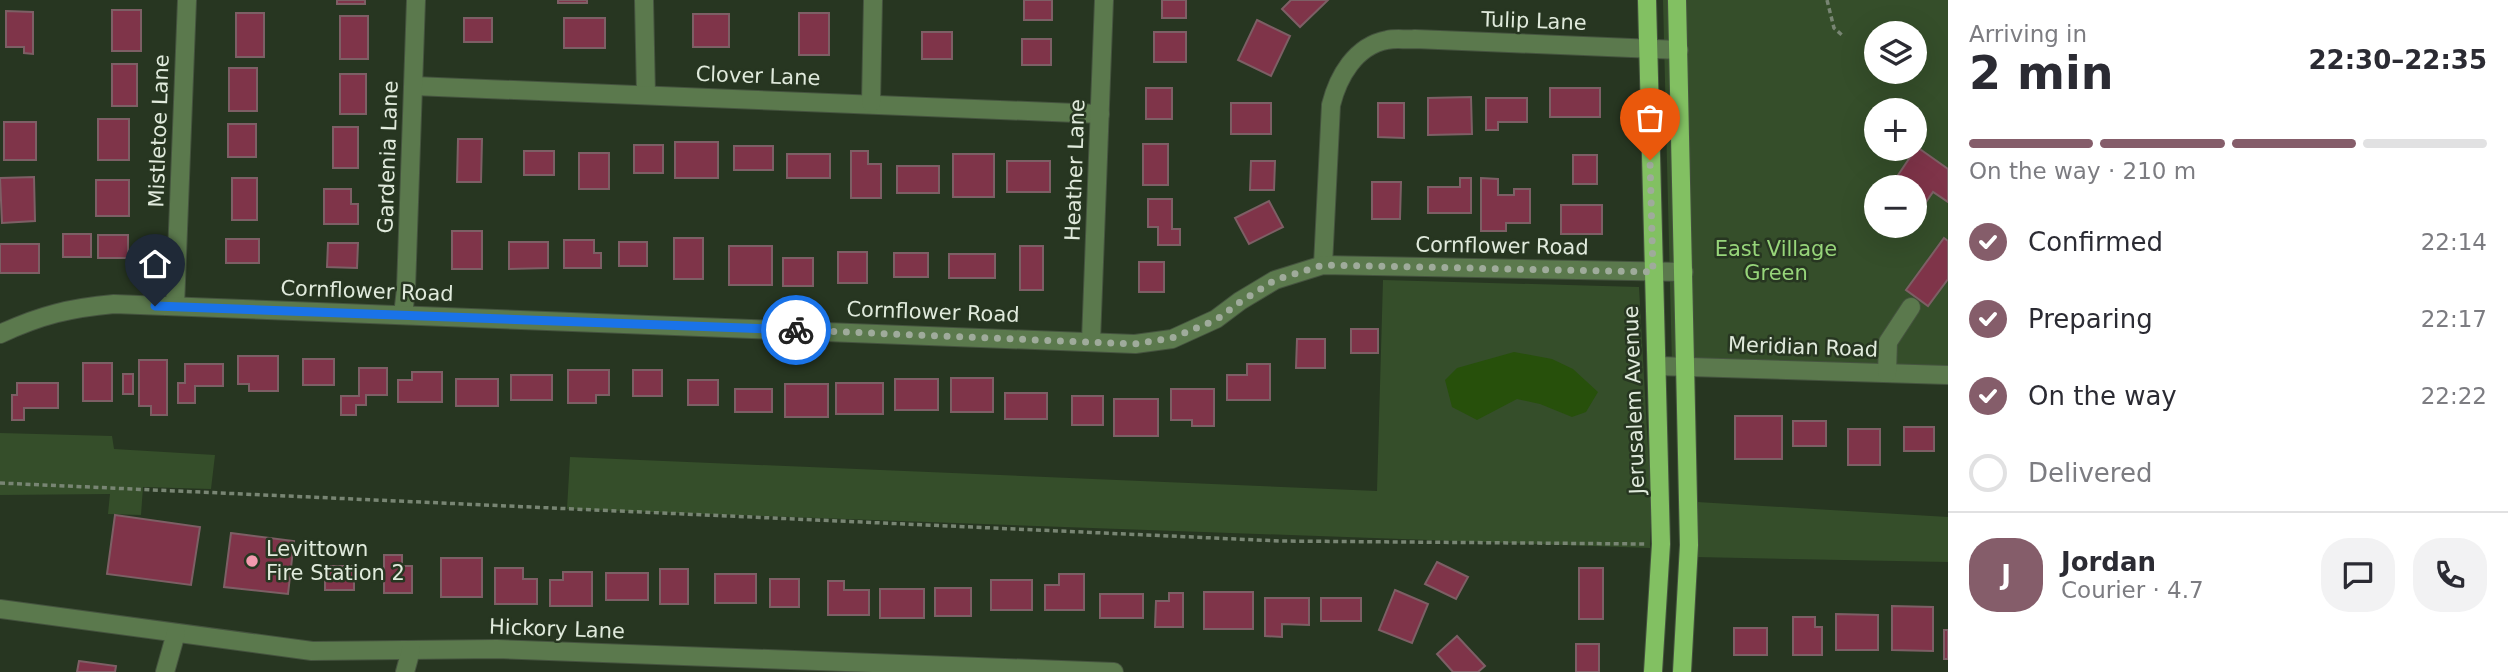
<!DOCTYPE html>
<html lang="en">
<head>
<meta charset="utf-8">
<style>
	:root { --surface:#fff; --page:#f2f2f3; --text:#2b2b33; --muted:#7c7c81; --line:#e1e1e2; --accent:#855d6a }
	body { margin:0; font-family:"DejaVu Sans",sans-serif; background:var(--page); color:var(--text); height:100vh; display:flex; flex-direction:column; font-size:26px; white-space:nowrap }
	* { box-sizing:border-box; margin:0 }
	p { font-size:23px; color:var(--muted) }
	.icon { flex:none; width:38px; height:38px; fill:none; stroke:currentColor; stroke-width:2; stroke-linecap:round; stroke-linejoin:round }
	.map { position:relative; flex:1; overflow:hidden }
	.side { display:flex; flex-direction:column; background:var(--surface); width:560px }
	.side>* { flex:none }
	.buttons { position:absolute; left:1864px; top:21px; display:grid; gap:14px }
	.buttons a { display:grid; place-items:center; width:63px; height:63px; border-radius:50%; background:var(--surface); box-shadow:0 7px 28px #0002; font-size:35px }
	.pin { position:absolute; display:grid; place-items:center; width:60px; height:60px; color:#fff; margin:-72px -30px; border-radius:50% 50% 50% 0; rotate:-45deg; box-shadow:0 0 7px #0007 }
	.pin .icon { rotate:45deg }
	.courier { position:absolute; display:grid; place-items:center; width:70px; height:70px; margin:-35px; border:5px solid #1a73e8; border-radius:50%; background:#fff; color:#222; box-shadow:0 2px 9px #0007 }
	.headline em { font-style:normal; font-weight:600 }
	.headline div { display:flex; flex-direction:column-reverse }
	.headline { display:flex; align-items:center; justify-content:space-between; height:119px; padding:0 21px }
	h1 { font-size:46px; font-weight:600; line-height:52px }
	.bar { display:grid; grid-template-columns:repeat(4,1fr); gap:10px 7px; align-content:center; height:84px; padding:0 21px }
	.bar i { height:9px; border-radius:5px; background:var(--line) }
	.bar .active { background:var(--accent) }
	.bar p { grid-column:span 4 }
	.line { display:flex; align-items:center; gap:18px; padding:0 21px; border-top:2px solid var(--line) }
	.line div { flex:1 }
	.round { display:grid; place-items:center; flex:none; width:74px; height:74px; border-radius:28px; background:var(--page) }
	ol { padding:0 21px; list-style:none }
	li { display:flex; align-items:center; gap:21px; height:77px }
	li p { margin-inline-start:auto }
	li .icon { padding:7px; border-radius:50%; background:var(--accent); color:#fff; stroke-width:4 }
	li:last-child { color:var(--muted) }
	li i { width:38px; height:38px; border:4px solid var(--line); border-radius:50% }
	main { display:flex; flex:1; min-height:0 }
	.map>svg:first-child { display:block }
	.green { fill:#354e2a; fill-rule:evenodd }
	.water { fill:#27500b }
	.building { fill:#7f3449; stroke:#7d5f65; stroke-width:2 }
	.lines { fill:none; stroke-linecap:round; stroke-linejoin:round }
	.minor-casing { stroke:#45533f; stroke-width:20 }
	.major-casing { stroke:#45533f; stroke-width:20 }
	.path { stroke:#788573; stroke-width:3.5; stroke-dasharray:5 3.5; stroke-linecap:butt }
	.minor { stroke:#5b794d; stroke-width:18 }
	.major { stroke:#82c062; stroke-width:18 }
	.done { stroke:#9fab9b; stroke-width:7; stroke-dasharray:0 12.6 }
	.route { stroke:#1a73e8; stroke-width:9 }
	.poi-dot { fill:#f29aae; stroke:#273621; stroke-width:2.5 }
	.labels { text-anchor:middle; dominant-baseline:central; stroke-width:5; stroke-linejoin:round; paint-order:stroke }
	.street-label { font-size:21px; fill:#e0eadc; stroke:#273621 }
	.park-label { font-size:21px; fill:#97d57a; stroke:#273621 }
	.poi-label { font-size:21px; fill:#e0eadc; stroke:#273621; text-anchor:start }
</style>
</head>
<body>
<main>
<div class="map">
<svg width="1948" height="672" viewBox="0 0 1948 672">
	<rect width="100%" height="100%" fill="#273621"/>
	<g class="green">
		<path d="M1663,0H1948V375L1672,365ZM1876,33H1914V72H1876ZM1876,110H1914V149H1876ZM1876,187H1914V226H1876Z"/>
		<path d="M1383,280L1639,287L1651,502L1650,548L567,509L570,457L1377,491Z"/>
		<path d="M0,433L112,436L114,449L215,455L211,489L143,487L141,515L108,514L110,494L0,495Z"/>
		<path d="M1697,502L1948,517V562L1695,557Z"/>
	</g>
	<path class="water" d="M1514,352L1552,359L1573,369L1598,392L1586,412L1572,417L1540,404L1517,399L1477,420L1452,407L1445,380L1457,368Z"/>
	<g class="building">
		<rect x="337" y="0" width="28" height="4"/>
		<rect x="558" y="0" width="29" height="3"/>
		<rect x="1024" y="0" width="28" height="20"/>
		<rect x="1162" y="0" width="24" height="18"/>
		<path d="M1291,0H1328L1300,27L1282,9Z"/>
		<rect x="112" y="10" width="29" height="41"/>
		<path d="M6,11L33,12V54L24,53V47H6Z"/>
		<rect x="236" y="13" width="28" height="44"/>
		<rect x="799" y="13" width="30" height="42"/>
		<rect x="693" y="14" width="36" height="33"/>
		<rect x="340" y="16" width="28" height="43"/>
		<rect x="464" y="18" width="28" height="24"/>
		<rect x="564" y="18" width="41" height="30"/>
		<path d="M1257,20L1290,36L1271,76L1238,60Z"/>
		<rect x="922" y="32" width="30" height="27"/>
		<rect x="1154" y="32" width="32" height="30"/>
		<rect x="1022" y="39" width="29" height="26"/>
		<rect x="112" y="64" width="25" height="42"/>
		<rect x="229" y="68" width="28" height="43"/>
		<rect x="340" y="74" width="26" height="40"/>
		<rect x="1146" y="88" width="26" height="31"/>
		<rect x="1550" y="88" width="50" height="29"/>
		<path d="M1471,97L1472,134L1428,135V98Z"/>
		<path d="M1486,98H1527V122H1498V130H1486Z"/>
		<rect x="1231" y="103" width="40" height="31"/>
		<path d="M1378,103H1404V138L1378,137Z"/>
		<rect x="98" y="119" width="31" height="41"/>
		<rect x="4" y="122" width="32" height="38"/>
		<rect x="228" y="124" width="28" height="33"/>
		<rect x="333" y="127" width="25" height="41"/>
		<path d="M458,139H482L481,182H457Z"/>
		<rect x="675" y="142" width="43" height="36"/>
		<rect x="1143" y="144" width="25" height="41"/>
		<rect x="634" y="145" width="29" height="28"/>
		<rect x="734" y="146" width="39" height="24"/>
		<path d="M1917,147L1948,169V202L1933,192L1917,215L1914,214V187H1890Z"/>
		<rect x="524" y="151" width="30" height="24"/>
		<path d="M851,151H868V164H881V198H851Z"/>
		<rect x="579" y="153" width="30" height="36"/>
		<rect x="787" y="154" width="43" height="24"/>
		<rect x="953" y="154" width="41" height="43"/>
		<rect x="1573" y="155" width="24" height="29"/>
		<rect x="1007" y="161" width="43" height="31"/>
		<path d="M1251,161H1275L1274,190H1250Z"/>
		<rect x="897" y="166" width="42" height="27"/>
		<path d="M34,177L35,221L2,223L0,178Z"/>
		<rect x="232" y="178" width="25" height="42"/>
		<path d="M1460,178H1471V213H1428V187H1460Z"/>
		<path d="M1481,178L1498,179V195H1514V189H1530V223H1506V231H1481Z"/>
		<rect x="96" y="180" width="33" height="36"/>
		<path d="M1372,182H1401L1400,219H1372Z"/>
		<path d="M324,189H351V204H358V224H324Z"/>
		<path d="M1148,199H1172V229H1180V245H1158V227H1148Z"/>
		<path d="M1269,201L1283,227L1249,244L1235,218Z"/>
		<rect x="1561" y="205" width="41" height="29"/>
		<rect x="452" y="231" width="30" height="38"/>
		<rect x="63" y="234" width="28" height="23"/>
		<rect x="98" y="235" width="30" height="23"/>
		<rect x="674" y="238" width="29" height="41"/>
		<path d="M1944,238L1948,241V279L1928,306L1906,290Z"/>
		<rect x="226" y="239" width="33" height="24"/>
		<path d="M564,240H594V253H601V268H564Z"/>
		<path d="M509,242H548V268L509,269Z"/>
		<rect x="619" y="242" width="28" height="24"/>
		<path d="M328,243H358L357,268L327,267Z"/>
		<rect x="0" y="244" width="39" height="29"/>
		<rect x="729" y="246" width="43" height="39"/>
		<rect x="1020" y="246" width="23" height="44"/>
		<rect x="838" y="252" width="29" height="31"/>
		<rect x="894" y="253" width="34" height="24"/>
		<rect x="949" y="254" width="46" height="24"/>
		<rect x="783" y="258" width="30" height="28"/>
		<rect x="1139" y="262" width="25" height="30"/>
		<rect x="1351" y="329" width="27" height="24"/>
		<path d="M1297,339H1325V368H1296Z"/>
		<path d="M238,356H278V391H249V384H238Z"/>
		<rect x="303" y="359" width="31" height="26"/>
		<path d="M139,360H167V415H151V406H139Z"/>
		<rect x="83" y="363" width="29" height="38"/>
		<path d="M185,364H223V386H195V403H178V383H185Z"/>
		<path d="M1247,364H1270V400H1227V375H1247Z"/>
		<path d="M359,368H387V395H366V405H356V415H341V396H359Z"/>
		<path d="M568,370H609V395H596V403H568Z"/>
		<rect x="633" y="370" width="29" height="26"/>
		<path d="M412,372H442V402H398V380H412Z"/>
		<rect x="123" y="374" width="10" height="20"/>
		<rect x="511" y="375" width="41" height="25"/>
		<rect x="951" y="378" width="42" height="34"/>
		<rect x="456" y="379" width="42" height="27"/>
		<rect x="895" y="379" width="43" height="31"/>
		<rect x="688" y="380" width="30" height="25"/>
		<path d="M17,383H58V408H24V420H12V395H17Z"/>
		<rect x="836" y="383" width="47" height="31"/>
		<rect x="785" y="384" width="43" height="33"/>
		<rect x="735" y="389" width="37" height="23"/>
		<path d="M1171,389H1214V426H1192V420H1171Z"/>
		<rect x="1005" y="393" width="42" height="26"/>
		<rect x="1072" y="396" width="31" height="29"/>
		<rect x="1114" y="399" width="44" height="37"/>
		<rect x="1735" y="416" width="47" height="43"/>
		<rect x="1793" y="421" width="33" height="25"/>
		<rect x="1904" y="427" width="30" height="24"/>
		<rect x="1848" y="429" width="32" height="36"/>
		<path d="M115,515L200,527L191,585L107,574Z"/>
		<path d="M231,533L294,541L288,594L224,587Z"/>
		<path d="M384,555H402V566H412V593H384Z"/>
		<rect x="441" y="558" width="41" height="39"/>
		<path d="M1437,562L1468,577L1456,599L1425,584Z"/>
		<rect x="325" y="566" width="29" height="24"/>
		<path d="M495,568H523V579H537V604H495Z"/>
		<rect x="1579" y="568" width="24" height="51"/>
		<rect x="660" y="569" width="28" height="35"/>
		<path d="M563,572H592V606H550V580H563Z"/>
		<rect x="606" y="573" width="42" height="27"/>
		<rect x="715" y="574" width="41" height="29"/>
		<path d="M1059,574H1084V610H1045V585H1059Z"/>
		<rect x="770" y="579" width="29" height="28"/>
		<rect x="991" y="580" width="41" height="30"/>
		<path d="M828,581H844V590H869V615H828Z"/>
		<rect x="935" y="588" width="36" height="28"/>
		<rect x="880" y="589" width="44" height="29"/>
		<path d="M1395,590L1428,604L1412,643L1379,630Z"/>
		<rect x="1204" y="592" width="49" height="37"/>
		<path d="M1169,593H1183V627H1155L1156,601H1169Z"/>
		<rect x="1100" y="594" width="43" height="24"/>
		<path d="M1265,598H1309V625L1282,624V637L1265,636Z"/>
		<rect x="1321" y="598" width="40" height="23"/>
		<path d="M1892,606L1933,607V651L1892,650Z"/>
		<path d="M1836,614L1878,615V650H1836Z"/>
		<path d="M1793,617H1815V627H1822V655H1793Z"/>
		<rect x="1734" y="628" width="33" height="27"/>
		<rect x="1944" y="630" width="4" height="29"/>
		<path d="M1457,636L1485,666L1478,672H1453L1437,654Z"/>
		<rect x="1576" y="644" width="23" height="28"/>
		<path d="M79,661L116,666L115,672H77Z"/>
	</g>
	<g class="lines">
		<defs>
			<g id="minor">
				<path d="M644,0L646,95"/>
				<path d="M414,86L1100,114"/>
				<path d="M871,103L873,0"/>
				<path d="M1323,265L1331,105C1338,77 1355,46 1387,40C1396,38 1406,40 1415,39L1679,50"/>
				<path d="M175,306L187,0"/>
				<path d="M403,315L406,289L416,0"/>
				<path d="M0,334C41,315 70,308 114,304L1135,344L1172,339L1216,319L1240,301L1275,280L1323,265L1684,272"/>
				<path d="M1091,341L1104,0"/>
				<path d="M1657,366L1948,375"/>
				<path d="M1887,373L1888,342L1911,307"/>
				<path d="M0,609L312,651L497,649L1114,672"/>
				<path d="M165,672L176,633"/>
				<path d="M405,672L411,650"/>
			</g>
			<g id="major">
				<path d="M1647,0L1661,544L1653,672"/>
				<path d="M1677,0L1689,545L1682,672"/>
			</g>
		</defs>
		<use href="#minor" class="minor-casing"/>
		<use href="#major" class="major-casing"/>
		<g class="path">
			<path d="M1827,0L1834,28L1843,36"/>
			<path d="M0,483L1280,541L1645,544"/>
		</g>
		<use href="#minor" class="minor"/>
		<use href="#major" class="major"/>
	</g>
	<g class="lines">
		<path class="done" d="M796,330L1135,344L1172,338L1216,320L1240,302L1275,280L1323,265L1653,272L1650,160"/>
		<path class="route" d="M155,306L796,330"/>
	</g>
	<circle class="poi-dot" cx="252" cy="561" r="7"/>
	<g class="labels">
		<g class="street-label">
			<text transform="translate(1534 21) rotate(2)">Tulip Lane</text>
			<text transform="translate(758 76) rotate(2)">Clover Lane</text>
			<text transform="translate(159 131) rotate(-88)">Mistletoe Lane</text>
			<text transform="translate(388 157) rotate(-88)">Gardenia Lane</text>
			<text transform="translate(1075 170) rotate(-88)">Heather Lane</text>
			<text transform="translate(1502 246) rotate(1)">Cornflower Road</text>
			<text transform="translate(367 291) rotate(2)">Cornflower Road</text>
			<text transform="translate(933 312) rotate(2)">Cornflower Road</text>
			<text transform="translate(1803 347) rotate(2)">Meridian Road</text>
			<text transform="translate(1634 400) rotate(-92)">Jerusalem Avenue</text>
			<text transform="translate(557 629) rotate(2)">Hickory Lane</text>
		</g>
		<g class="park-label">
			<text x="1776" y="249">East Village<tspan x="1776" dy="24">Green</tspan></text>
		</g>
		<g class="poi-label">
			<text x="266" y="549">Levittown<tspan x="266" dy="24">Fire Station 2</tspan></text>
		</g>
	</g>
</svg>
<div class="buttons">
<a><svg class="icon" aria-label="layers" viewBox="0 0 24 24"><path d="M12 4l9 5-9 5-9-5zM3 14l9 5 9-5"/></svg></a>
<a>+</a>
<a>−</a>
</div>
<div class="pin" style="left:1650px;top:160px;background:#ea580c"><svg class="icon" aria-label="bag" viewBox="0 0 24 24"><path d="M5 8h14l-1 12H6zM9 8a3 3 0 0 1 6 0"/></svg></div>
<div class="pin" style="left:155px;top:306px;background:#1f2937"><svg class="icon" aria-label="home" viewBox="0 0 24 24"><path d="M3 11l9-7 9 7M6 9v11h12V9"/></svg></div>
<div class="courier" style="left:796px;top:330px"><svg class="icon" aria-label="bike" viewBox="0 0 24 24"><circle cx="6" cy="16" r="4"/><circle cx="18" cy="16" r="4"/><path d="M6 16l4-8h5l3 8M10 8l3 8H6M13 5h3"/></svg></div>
</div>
<section class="side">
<div class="headline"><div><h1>2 min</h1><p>Arriving in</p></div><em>22:30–22:35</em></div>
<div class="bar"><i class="active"></i><i class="active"></i><i class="active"></i><i></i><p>On the way · 210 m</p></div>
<ol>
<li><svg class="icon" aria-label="check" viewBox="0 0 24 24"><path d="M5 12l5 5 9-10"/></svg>Confirmed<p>22:14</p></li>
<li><svg class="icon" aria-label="check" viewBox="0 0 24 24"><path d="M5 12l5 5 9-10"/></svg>Preparing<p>22:17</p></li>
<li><svg class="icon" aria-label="check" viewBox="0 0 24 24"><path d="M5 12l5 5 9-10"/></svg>On the way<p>22:22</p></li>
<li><i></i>Delivered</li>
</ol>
<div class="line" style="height:126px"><b class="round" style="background:var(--accent);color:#fff">J</b><div><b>Jordan</b><p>Courier · 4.7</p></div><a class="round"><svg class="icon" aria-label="chat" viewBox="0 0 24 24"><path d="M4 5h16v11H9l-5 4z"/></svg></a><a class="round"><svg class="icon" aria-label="phone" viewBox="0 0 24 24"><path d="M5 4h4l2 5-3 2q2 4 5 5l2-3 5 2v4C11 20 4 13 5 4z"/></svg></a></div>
</section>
</main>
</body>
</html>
